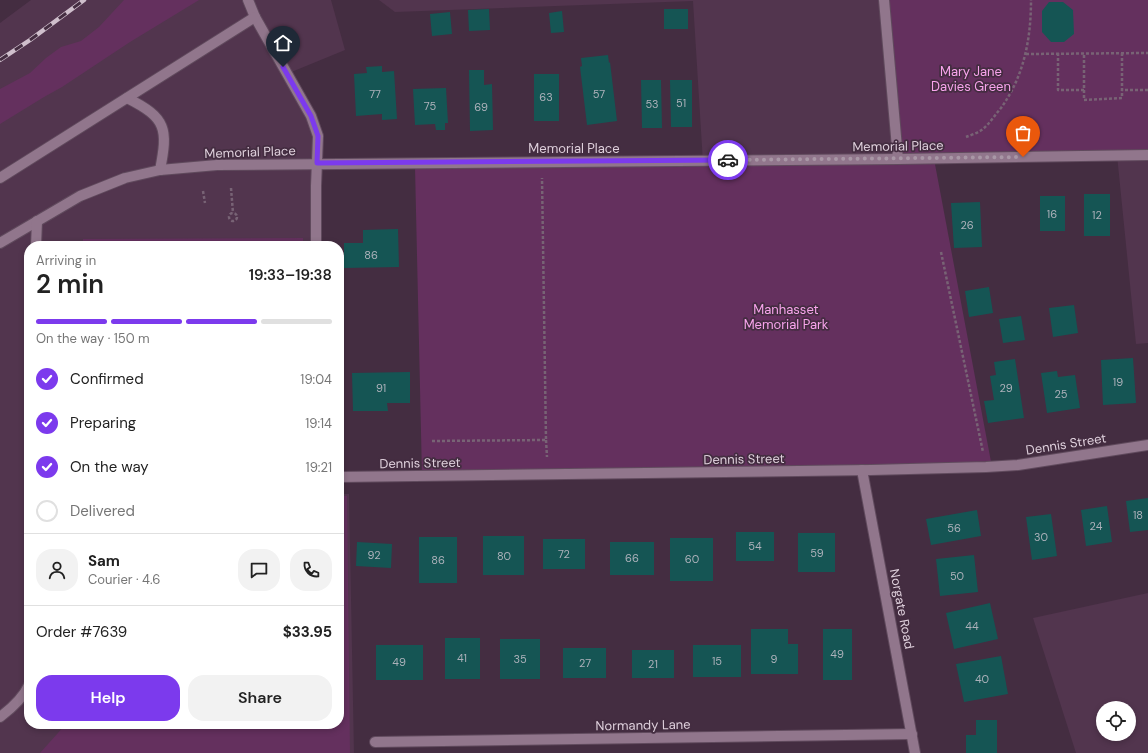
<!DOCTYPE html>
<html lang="en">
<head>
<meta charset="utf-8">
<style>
	:root { --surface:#fff; --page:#f2f2f2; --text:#222; --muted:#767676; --line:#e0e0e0; --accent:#7c3aed }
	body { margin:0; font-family:"DM Sans",sans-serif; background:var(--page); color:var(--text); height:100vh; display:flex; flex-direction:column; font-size:15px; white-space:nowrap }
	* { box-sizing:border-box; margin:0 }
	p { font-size:13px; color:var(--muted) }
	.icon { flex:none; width:22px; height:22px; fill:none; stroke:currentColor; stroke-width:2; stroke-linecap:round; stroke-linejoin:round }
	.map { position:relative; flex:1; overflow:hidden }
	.drawer { position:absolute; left:24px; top:241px; width:320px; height:488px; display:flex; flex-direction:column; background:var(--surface); border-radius:16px; box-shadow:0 2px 6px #0003 }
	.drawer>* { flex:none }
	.fabs { position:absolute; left:1096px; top:701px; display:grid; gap:8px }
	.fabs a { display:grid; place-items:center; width:40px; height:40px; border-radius:50%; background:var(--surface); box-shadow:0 2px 6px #0003; font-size:20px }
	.pin { position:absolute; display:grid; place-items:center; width:34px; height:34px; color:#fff; margin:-41px -17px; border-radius:50% 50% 50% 0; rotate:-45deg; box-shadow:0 0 4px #0007 }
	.pin .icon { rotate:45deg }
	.courier { position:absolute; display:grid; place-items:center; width:40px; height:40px; margin:-20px; border:3px solid #7c3aed; border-radius:50%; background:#fff; color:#222; box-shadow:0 1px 5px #0007 }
	.summary em { font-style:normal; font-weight:600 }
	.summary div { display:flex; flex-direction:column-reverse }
	.summary { display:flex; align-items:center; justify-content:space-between; height:68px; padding:0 12px }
	h1 { font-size:26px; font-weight:600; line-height:30px }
	.bar { display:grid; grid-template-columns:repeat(4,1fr); gap:6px 4px; align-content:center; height:48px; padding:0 12px }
	.bar i { height:5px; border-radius:3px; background:var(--line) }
	.bar .active { background:var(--accent) }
	.bar p { grid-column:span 4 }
	.line { display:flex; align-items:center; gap:10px; padding:0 12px; border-top:1px solid var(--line) }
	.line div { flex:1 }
	.round { display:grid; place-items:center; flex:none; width:42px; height:42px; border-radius:16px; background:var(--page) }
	ol { padding:0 12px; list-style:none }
	li { display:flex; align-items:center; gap:12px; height:44px }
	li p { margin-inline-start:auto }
	li .icon { padding:4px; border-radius:50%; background:var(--accent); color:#fff; stroke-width:4 }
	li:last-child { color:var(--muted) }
	li i { width:22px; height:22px; border:2px solid var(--line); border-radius:50% }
	.button { display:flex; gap:8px; margin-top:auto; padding:8px 12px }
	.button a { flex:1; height:46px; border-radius:16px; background:var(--accent); color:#fff; font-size:16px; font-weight:600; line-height:46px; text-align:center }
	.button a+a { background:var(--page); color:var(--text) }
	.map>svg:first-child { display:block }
	.built { fill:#52354e; fill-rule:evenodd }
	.green { fill:#64305e }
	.building { fill:#155554 }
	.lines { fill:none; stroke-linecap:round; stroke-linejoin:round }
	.minor-casing { stroke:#604a5d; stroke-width:12 }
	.path { stroke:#786375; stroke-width:2.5; stroke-dasharray:3 2; stroke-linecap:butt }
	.minor { stroke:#91768c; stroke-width:10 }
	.rail-casing { stroke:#cfbfcc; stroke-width:4.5 }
	.rail { stroke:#442d41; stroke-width:3; stroke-dasharray:9; stroke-linecap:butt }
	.done { stroke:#a997a6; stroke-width:4; stroke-dasharray:0 7.2 }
	.route { stroke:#7c3aed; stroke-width:5 }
	.labels { text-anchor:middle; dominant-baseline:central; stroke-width:3.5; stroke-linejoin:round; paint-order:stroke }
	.number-label { font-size:11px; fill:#acb1ba }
	.park-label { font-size:13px; fill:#f8a4ec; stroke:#442d41 }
	.street-label { font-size:13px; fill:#dfd0dc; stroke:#442d41 }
</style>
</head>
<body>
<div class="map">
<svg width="1148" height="753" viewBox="0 0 1148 753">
	<rect width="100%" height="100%" fill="#442d41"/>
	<g class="built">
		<path d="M31,0H331L345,50L289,73L312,118L317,163L315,246H29V724H339V494H349L354,753H0V23Z"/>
		<path d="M379,0H883L898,159L703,163L693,1L395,12Z"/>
		<path d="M1117,155H1148V343L1136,344Z"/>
		<path d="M1148,593V753H1076L1033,618ZM1103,708H1129V734H1103Z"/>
	</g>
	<g class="green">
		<path d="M124,0H199L130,42L62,87L44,97L0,124V89L30,73L46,58L61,47L81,41L99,27Z"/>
		<path d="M884,0H1148V155L934,159L992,467L422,476L415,167L898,159Z"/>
		<path d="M303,238V246H83V239Z"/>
		<path d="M339,496H347L350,753H40L66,724H339Z"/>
	</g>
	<g class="building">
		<path d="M1049,2H1063L1073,10L1074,34L1064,42H1051L1042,32V11Z"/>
		<path d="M489,9L490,30L469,31L468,10Z"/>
		<rect x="664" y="9" width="24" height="20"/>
		<path d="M562,11L564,32L551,33L549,13Z"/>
		<path d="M450,12L452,34L432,36L430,14Z"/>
		<path d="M608,55L609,63L610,62L617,121L587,125L580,67L582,66L581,58Z"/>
		<path d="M382,66V72L394,71L397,119L382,120V114L356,116L354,74L367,73L366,67Z"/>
		<path d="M469,70H484V85L492,84L493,130L470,131Z"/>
		<rect x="534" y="74" width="25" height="47"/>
		<path d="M641,80H661L662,128H642Z"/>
		<path d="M670,80H692V127H671Z"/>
		<path d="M446,88L448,123H445V130H436L435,124L415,125L413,89Z"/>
		<rect x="1084" y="194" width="26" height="42"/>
		<rect x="1040" y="196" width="25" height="35"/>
		<path d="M980,202L982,247L954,248L951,203Z"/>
		<path d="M398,229L399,267L344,268V243H363V230Z"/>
		<path d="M989,287L993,313L969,317L965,291Z"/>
		<path d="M1074,305L1078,333L1053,337L1049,308Z"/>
		<path d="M1021,316L1025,340L1003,343L999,319Z"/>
		<path d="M1133,358L1136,403L1103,405L1101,360Z"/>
		<path d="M1015,359L1024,418L988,423L984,401L994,400L990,376L996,375L994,362Z"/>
		<path d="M1057,371L1058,377L1075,375L1080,408L1047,413L1041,373Z"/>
		<path d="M410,372V403H387L388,411H353L352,373Z"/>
		<path d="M1148,498V530L1130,532L1126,501Z"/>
		<path d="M1107,506L1112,542L1086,546L1081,510Z"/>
		<path d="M977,510L981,536L931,545L926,519Z"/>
		<path d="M1051,514L1057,556L1032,560L1026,517Z"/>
		<rect x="736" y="532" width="38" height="29"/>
		<rect x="798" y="533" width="37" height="39"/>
		<rect x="483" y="536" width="41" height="39"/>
		<rect x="419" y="537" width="38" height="46"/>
		<rect x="670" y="538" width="43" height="43"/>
		<rect x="543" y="539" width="42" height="30"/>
		<path d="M357,542L392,544L391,568L356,566Z"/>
		<rect x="610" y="542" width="44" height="33"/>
		<path d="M974,555L978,592L940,596L936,559Z"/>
		<path d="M990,603L998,639L954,649L946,613Z"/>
		<path d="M751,629H788V644H798V674H751Z"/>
		<rect x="823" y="629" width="29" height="51"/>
		<rect x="445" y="638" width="35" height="41"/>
		<rect x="500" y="639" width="40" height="40"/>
		<rect x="376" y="645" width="47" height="35"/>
		<rect x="693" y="645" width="48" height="32"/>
		<rect x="563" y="648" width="43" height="30"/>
		<rect x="632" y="650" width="42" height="28"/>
		<path d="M1001,656L1008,694L964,702L956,664Z"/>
		<path d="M976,720H997V753H966V735H976Z"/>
	</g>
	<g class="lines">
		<defs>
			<g id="minor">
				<path d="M248,0L255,17L311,116L318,136L316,186V246"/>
				<path d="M884,0L898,159"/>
				<path d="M127,98C167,118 168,129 160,170"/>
				<path d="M0,178L255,17"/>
				<path d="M0,243L80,196L125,178L160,170L217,165L898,159L1148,155"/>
				<path d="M36,246L37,221"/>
				<path d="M862,470L915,753"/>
				<path d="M339,477L871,470L986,467L1018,465L1148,445"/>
				<path d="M0,717C12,708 23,698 29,685"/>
				<path d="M375,742L912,734"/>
			</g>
		</defs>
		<use href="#minor" class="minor-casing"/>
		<g class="path">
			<path d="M1058,53V90H1084V53"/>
			<path d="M1122,53V90H1148"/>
			<path d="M1026,54L1148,53"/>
			<path d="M1084,90V100L1122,98V90"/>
			<path d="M966,137C971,135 978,133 983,129C990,123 995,115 1001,108C1024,76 1031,39 1031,0"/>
			<path d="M231,188L233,213"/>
			<path d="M203,191L205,203"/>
			<circle cx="233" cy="217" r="4"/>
			<path d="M941,252L983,452"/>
			<path d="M546,440L547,457"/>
			<path d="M432,441L546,440L542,178"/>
		</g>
		<use href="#minor" class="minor"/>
		<defs>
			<path id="rail" d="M0,60L30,40L84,0"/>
		</defs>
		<use href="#rail" class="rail-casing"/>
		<use href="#rail" class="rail"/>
	</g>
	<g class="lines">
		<path class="done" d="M728,160L1023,157"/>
		<path class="route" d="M283,67L311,116L318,136L317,163L728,160"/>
	</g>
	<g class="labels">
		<g class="number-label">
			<text x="375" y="94">77</text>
			<text x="599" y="94">57</text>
			<text x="546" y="97">63</text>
			<text x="681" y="103">51</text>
			<text x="652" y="104">53</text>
			<text x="430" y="106">75</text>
			<text x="481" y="107">69</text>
			<text x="1052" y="214">16</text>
			<text x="1097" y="215">12</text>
			<text x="967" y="225">26</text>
			<text x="371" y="255">86</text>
			<text x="1118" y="382">19</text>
			<text x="381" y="388">91</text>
			<text x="1006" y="388">29</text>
			<text x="1061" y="394">25</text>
			<text x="1138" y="515">18</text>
			<text x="1096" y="526">24</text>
			<text x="954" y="528">56</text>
			<text x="1041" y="537">30</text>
			<text x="755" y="546">54</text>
			<text x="817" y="553">59</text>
			<text x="564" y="554">72</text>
			<text x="374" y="555">92</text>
			<text x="504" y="556">80</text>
			<text x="632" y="558">66</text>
			<text x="692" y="559">60</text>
			<text x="438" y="560">86</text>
			<text x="957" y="576">50</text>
			<text x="972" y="626">44</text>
			<text x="837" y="654">49</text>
			<text x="462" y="658">41</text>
			<text x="520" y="659">35</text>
			<text x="774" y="659">9</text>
			<text x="717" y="661">15</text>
			<text x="399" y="662">49</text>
			<text x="585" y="663">27</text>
			<text x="653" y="664">21</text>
			<text x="982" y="679">40</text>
		</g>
		<g class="park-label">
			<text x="971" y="71">Mary Jane<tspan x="971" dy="15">Davies Green</tspan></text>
			<text x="786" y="309">Manhasset<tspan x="786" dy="15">Memorial Park</tspan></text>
		</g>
		<g class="street-label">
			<text transform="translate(898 146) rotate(-1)">Memorial Place</text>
			<text x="574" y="148">Memorial Place</text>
			<text transform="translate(250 152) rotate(-2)">Memorial Place</text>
			<text transform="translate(1066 444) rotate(-9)">Dennis Street</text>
			<text transform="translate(744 459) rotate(-1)">Dennis Street</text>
			<text transform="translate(420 463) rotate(-1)">Dennis Street</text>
			<text transform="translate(902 609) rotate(79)">Norgate Road</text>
			<text transform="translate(643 725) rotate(-1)">Normandy Lane</text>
		</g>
	</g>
</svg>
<div class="fabs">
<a><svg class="icon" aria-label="locate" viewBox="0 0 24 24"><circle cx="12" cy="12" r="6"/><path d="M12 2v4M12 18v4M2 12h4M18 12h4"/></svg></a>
</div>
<div class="pin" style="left:1023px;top:157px;background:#ea580c"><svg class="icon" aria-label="bag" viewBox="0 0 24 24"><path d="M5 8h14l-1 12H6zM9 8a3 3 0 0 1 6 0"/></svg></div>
<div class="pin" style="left:283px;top:67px;background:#1f2937"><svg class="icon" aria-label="home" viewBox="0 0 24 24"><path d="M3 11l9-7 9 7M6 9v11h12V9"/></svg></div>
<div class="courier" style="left:728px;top:160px"><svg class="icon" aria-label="car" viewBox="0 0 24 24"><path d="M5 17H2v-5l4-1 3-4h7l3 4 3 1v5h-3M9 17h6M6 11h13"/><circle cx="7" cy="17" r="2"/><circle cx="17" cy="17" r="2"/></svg></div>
<section class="drawer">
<div class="summary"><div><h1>2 min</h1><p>Arriving in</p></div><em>19:33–19:38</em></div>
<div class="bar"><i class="active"></i><i class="active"></i><i class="active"></i><i></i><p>On the way · 150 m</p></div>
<ol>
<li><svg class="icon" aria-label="check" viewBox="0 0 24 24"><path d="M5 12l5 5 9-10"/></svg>Confirmed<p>19:04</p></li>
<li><svg class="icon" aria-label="check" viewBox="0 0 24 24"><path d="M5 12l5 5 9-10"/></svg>Preparing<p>19:14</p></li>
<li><svg class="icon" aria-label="check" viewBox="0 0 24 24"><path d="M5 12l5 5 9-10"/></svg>On the way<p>19:21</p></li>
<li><i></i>Delivered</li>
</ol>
<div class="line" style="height:72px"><a class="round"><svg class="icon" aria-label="person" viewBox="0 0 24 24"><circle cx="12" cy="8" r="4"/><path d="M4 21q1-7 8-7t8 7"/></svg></a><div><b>Sam</b><p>Courier · 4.6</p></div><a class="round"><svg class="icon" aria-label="chat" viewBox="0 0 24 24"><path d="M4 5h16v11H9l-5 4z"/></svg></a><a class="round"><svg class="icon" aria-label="phone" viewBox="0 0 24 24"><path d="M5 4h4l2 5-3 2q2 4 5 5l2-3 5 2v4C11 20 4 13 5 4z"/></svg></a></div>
<div class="line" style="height:52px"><div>Order #7639</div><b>$33.95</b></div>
<div class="button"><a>Help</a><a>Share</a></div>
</section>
</div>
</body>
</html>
